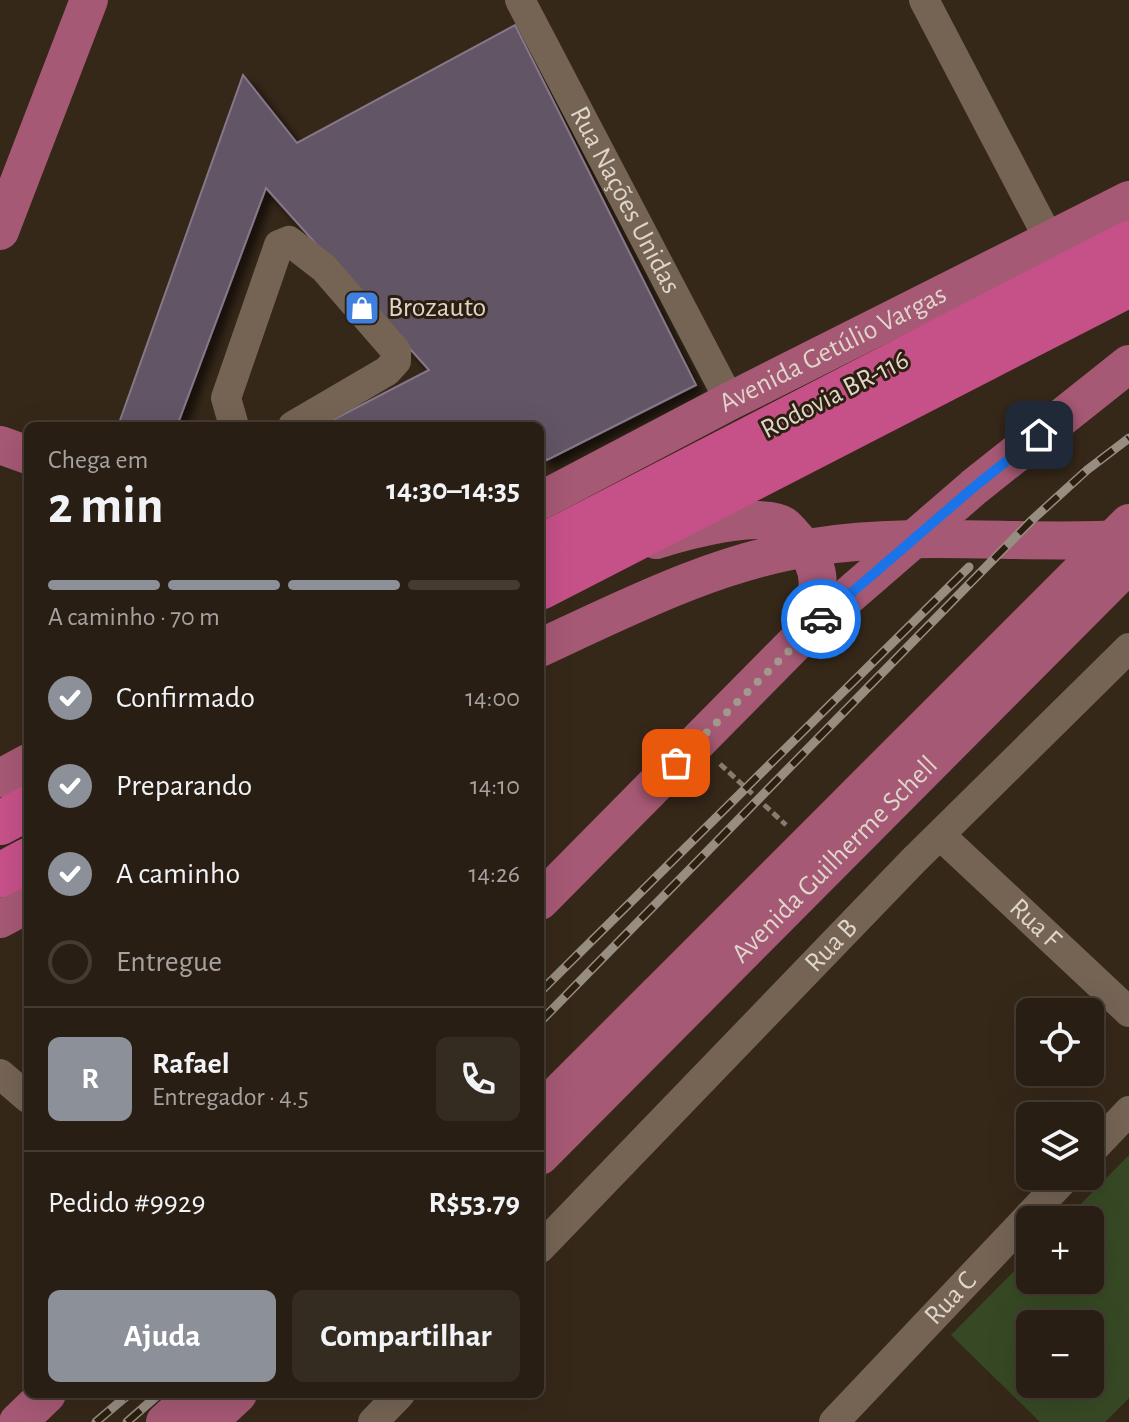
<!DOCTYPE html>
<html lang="pt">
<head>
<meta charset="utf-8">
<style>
	:root { --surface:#281e13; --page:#342b21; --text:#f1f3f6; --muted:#a5a2a0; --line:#443c33; --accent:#8c9099 }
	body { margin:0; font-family:"Alegreya Sans",sans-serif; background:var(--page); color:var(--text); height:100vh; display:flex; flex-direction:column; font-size:30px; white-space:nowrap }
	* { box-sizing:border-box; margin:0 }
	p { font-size:26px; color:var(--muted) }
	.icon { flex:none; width:44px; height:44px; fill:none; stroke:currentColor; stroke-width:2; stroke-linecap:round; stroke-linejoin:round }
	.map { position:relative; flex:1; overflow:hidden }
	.drawer { position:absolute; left:24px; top:422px; width:520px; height:976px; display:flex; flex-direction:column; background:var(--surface); border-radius:12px; box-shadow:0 8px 32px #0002,0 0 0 2px var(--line) }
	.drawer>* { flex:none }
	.buttons { position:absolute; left:1016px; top:998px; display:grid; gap:16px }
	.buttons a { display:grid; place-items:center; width:88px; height:88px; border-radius:12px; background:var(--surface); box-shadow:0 8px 32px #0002,0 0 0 2px var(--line); font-size:40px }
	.pin { position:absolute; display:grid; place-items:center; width:68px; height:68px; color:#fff; margin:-34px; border-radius:16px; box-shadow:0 4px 12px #0006 }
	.courier { position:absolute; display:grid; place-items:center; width:80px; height:80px; margin:-40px; border:6px solid #1a73e8; border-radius:50%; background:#fff; color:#222; box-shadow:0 2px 10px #0007 }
	.head em { font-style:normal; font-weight:600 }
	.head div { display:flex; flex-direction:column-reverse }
	.head { display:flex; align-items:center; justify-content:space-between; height:136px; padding:0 24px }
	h1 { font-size:52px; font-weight:600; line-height:60px }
	.bar { display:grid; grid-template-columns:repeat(4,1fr); gap:12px 8px; align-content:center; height:96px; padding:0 24px }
	.bar i { height:10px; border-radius:6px; background:var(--line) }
	.bar .active { background:var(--accent) }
	.bar p { grid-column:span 4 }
	.line { display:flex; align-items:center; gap:20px; padding:0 24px; border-top:2px solid var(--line) }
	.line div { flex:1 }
	.round { display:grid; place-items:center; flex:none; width:84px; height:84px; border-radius:12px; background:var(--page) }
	ol { padding:0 24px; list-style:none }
	li { display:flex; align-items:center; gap:24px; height:88px }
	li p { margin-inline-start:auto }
	li .icon { padding:8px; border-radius:50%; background:var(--accent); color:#fff; stroke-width:4 }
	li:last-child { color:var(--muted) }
	li i { width:44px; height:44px; border:4px solid var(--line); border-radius:50% }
	.cta { display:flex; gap:16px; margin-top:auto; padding:16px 24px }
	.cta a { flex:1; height:92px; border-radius:12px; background:var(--accent); color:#fff; font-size:32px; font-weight:600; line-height:92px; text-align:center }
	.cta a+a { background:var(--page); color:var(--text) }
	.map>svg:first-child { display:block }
	.green { fill:#374924; fill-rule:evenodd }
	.building { fill:#625465; stroke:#867789; stroke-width:2; filter:url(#shadow) }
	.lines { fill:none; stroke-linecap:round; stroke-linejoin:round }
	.path { stroke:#887c6f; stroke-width:5; stroke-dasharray:8 4; stroke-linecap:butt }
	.minor { stroke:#756454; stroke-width:30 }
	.major { stroke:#a65974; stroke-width:38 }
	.highway { stroke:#c65189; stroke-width:44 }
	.rail-casing { stroke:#988d81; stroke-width:9 }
	.rail { stroke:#2c1f10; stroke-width:6; stroke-dasharray:18; stroke-linecap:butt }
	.done { stroke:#a3988d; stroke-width:8; stroke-dasharray:0 14.4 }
	.route { stroke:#1a73e8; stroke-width:10 }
	.labels { text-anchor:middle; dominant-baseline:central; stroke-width:6; stroke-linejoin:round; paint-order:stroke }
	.street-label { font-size:28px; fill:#ded5cb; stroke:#2c1f10 }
	.poi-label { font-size:28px; fill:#ded5cb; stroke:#2c1f10; text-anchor:start }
</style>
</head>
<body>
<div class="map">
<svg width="1129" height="1422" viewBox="0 0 1129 1422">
	<defs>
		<filter id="shadow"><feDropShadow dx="7" dy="7" stdDeviation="4" flood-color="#0009"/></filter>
	</defs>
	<rect width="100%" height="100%" fill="#362819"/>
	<path class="green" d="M1129,1155V1398L1105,1422H1040L951,1335L1030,1255V1280H1090V1220H1065ZM1030,1324H1090V1384H1030Z"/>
	<path class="building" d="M515,25L696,385L547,460L540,454V426H321L429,370L266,188L177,426H118L243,75L297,143Z"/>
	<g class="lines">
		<path class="path" d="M720,764L786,825"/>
		<g class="minor">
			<path id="s1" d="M520,0L730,401"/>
			<path d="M924,0L1050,241"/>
			<path d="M234,426L226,398L279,245L289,241L324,268L396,351V361L387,371L293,426"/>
			<path id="s2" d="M940,835L1129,1012"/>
			<path d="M0,1074L28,1098"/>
			<path d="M1090,1152L1129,1111"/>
			<path id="s3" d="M540,1248L914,860L1129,648"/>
			<path d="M373,1422L400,1394"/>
			<path id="s4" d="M834,1422L1067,1176"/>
		</g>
		<g class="major">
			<path d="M0,231L89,0"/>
			<path d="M0,445L28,455"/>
			<path id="s5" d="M540,501L730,401L1129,200"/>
			<path d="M656,540C682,532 761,510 783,525C789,529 795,538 800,543C829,574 817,599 802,634"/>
			<path d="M540,648C628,607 718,561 814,547C918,531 1022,545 1126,539"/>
			<path d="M0,778L28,763"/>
			<path d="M540,901L802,636L974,487L1129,364"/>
			<path d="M0,919L28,904"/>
			<path d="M540,1112L1129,523"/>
			<path id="s6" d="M540,1156L1129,564"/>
			<path d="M18,1422L47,1394"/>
			<path d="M165,1422L196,1394"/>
			<path d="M208,1422L238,1394"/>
		</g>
		<g class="highway">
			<path d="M540,547L1129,243"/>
			<path d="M540,588L1129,285"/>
			<path d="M0,823L28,808"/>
			<path d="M0,875L28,860"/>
		</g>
		<defs>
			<g id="rail">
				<path d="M540,992L969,567"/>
				<path d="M540,1022L1032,520L1087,470L1129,438"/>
				<path d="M96,1422L129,1394"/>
				<path d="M127,1422L159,1394"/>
			</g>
		</defs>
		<use href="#rail" class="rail-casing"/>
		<use href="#rail" class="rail"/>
	</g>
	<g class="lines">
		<path class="done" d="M676,763L821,619"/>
		<path class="route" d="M821,619L974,487L1039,435"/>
	</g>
	<defs>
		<symbol id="shop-square" viewBox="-11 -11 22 22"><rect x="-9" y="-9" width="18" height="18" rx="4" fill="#3f7fe0" stroke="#2c1f10"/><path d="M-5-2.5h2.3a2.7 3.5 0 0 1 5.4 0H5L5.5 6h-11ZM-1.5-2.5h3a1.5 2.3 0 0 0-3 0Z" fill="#fff"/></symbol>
	</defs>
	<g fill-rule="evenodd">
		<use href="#shop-square" x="342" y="288" width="40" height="40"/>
	</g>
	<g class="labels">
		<g class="street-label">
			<text stroke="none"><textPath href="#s1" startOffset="226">Rua Nações Unidas</textPath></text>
			<text stroke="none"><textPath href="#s5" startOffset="330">Avenida Getúlio Vargas</textPath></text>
			<text transform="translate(835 395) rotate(-27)">Rodovia BR-116</text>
			<text stroke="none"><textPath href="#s6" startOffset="418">Avenida Guilherme Schell</textPath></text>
			<text stroke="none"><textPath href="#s2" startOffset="130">Rua F</textPath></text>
			<text stroke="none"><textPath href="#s3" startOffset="420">Rua B</textPath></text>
			<text stroke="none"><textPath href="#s4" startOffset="170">Rua C</textPath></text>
		</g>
		<g class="poi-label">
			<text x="388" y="308">Brozauto</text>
		</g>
	</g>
</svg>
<div class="buttons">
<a><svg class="icon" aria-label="locate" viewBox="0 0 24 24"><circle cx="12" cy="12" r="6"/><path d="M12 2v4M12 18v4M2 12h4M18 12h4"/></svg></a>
<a><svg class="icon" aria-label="layers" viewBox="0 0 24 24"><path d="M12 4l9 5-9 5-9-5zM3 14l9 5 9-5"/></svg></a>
<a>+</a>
<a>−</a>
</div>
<div class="pin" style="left:676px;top:763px;background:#ea580c"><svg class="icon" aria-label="bag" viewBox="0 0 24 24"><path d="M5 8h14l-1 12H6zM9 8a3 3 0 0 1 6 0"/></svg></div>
<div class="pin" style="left:1039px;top:435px;background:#1f2937"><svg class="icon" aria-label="home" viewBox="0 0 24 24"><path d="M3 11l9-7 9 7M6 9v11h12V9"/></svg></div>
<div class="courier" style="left:821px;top:619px"><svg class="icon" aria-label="car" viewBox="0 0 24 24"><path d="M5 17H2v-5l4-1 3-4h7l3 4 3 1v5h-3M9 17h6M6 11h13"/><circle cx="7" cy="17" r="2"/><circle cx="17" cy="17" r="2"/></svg></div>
<section class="drawer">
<div class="head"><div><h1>2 min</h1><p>Chega em</p></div><em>14:30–14:35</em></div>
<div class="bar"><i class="active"></i><i class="active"></i><i class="active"></i><i></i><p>A caminho · 70 m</p></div>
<ol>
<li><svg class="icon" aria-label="check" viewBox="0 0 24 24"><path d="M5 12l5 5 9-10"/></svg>Confirmado<p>14:00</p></li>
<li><svg class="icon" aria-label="check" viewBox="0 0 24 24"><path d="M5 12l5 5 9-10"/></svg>Preparando<p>14:10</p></li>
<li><svg class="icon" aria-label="check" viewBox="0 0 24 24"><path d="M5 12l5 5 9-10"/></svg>A caminho<p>14:26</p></li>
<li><i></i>Entregue</li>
</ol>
<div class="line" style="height:144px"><b class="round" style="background:var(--accent);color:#fff">R</b><div><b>Rafael</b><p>Entregador · 4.5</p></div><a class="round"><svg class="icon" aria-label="phone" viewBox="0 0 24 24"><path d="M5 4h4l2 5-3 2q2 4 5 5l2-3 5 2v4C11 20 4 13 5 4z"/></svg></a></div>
<div class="line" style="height:104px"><div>Pedido #9929</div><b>R$53.79</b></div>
<div class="cta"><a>Ajuda</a><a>Compartilhar</a></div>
</section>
</div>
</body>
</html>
